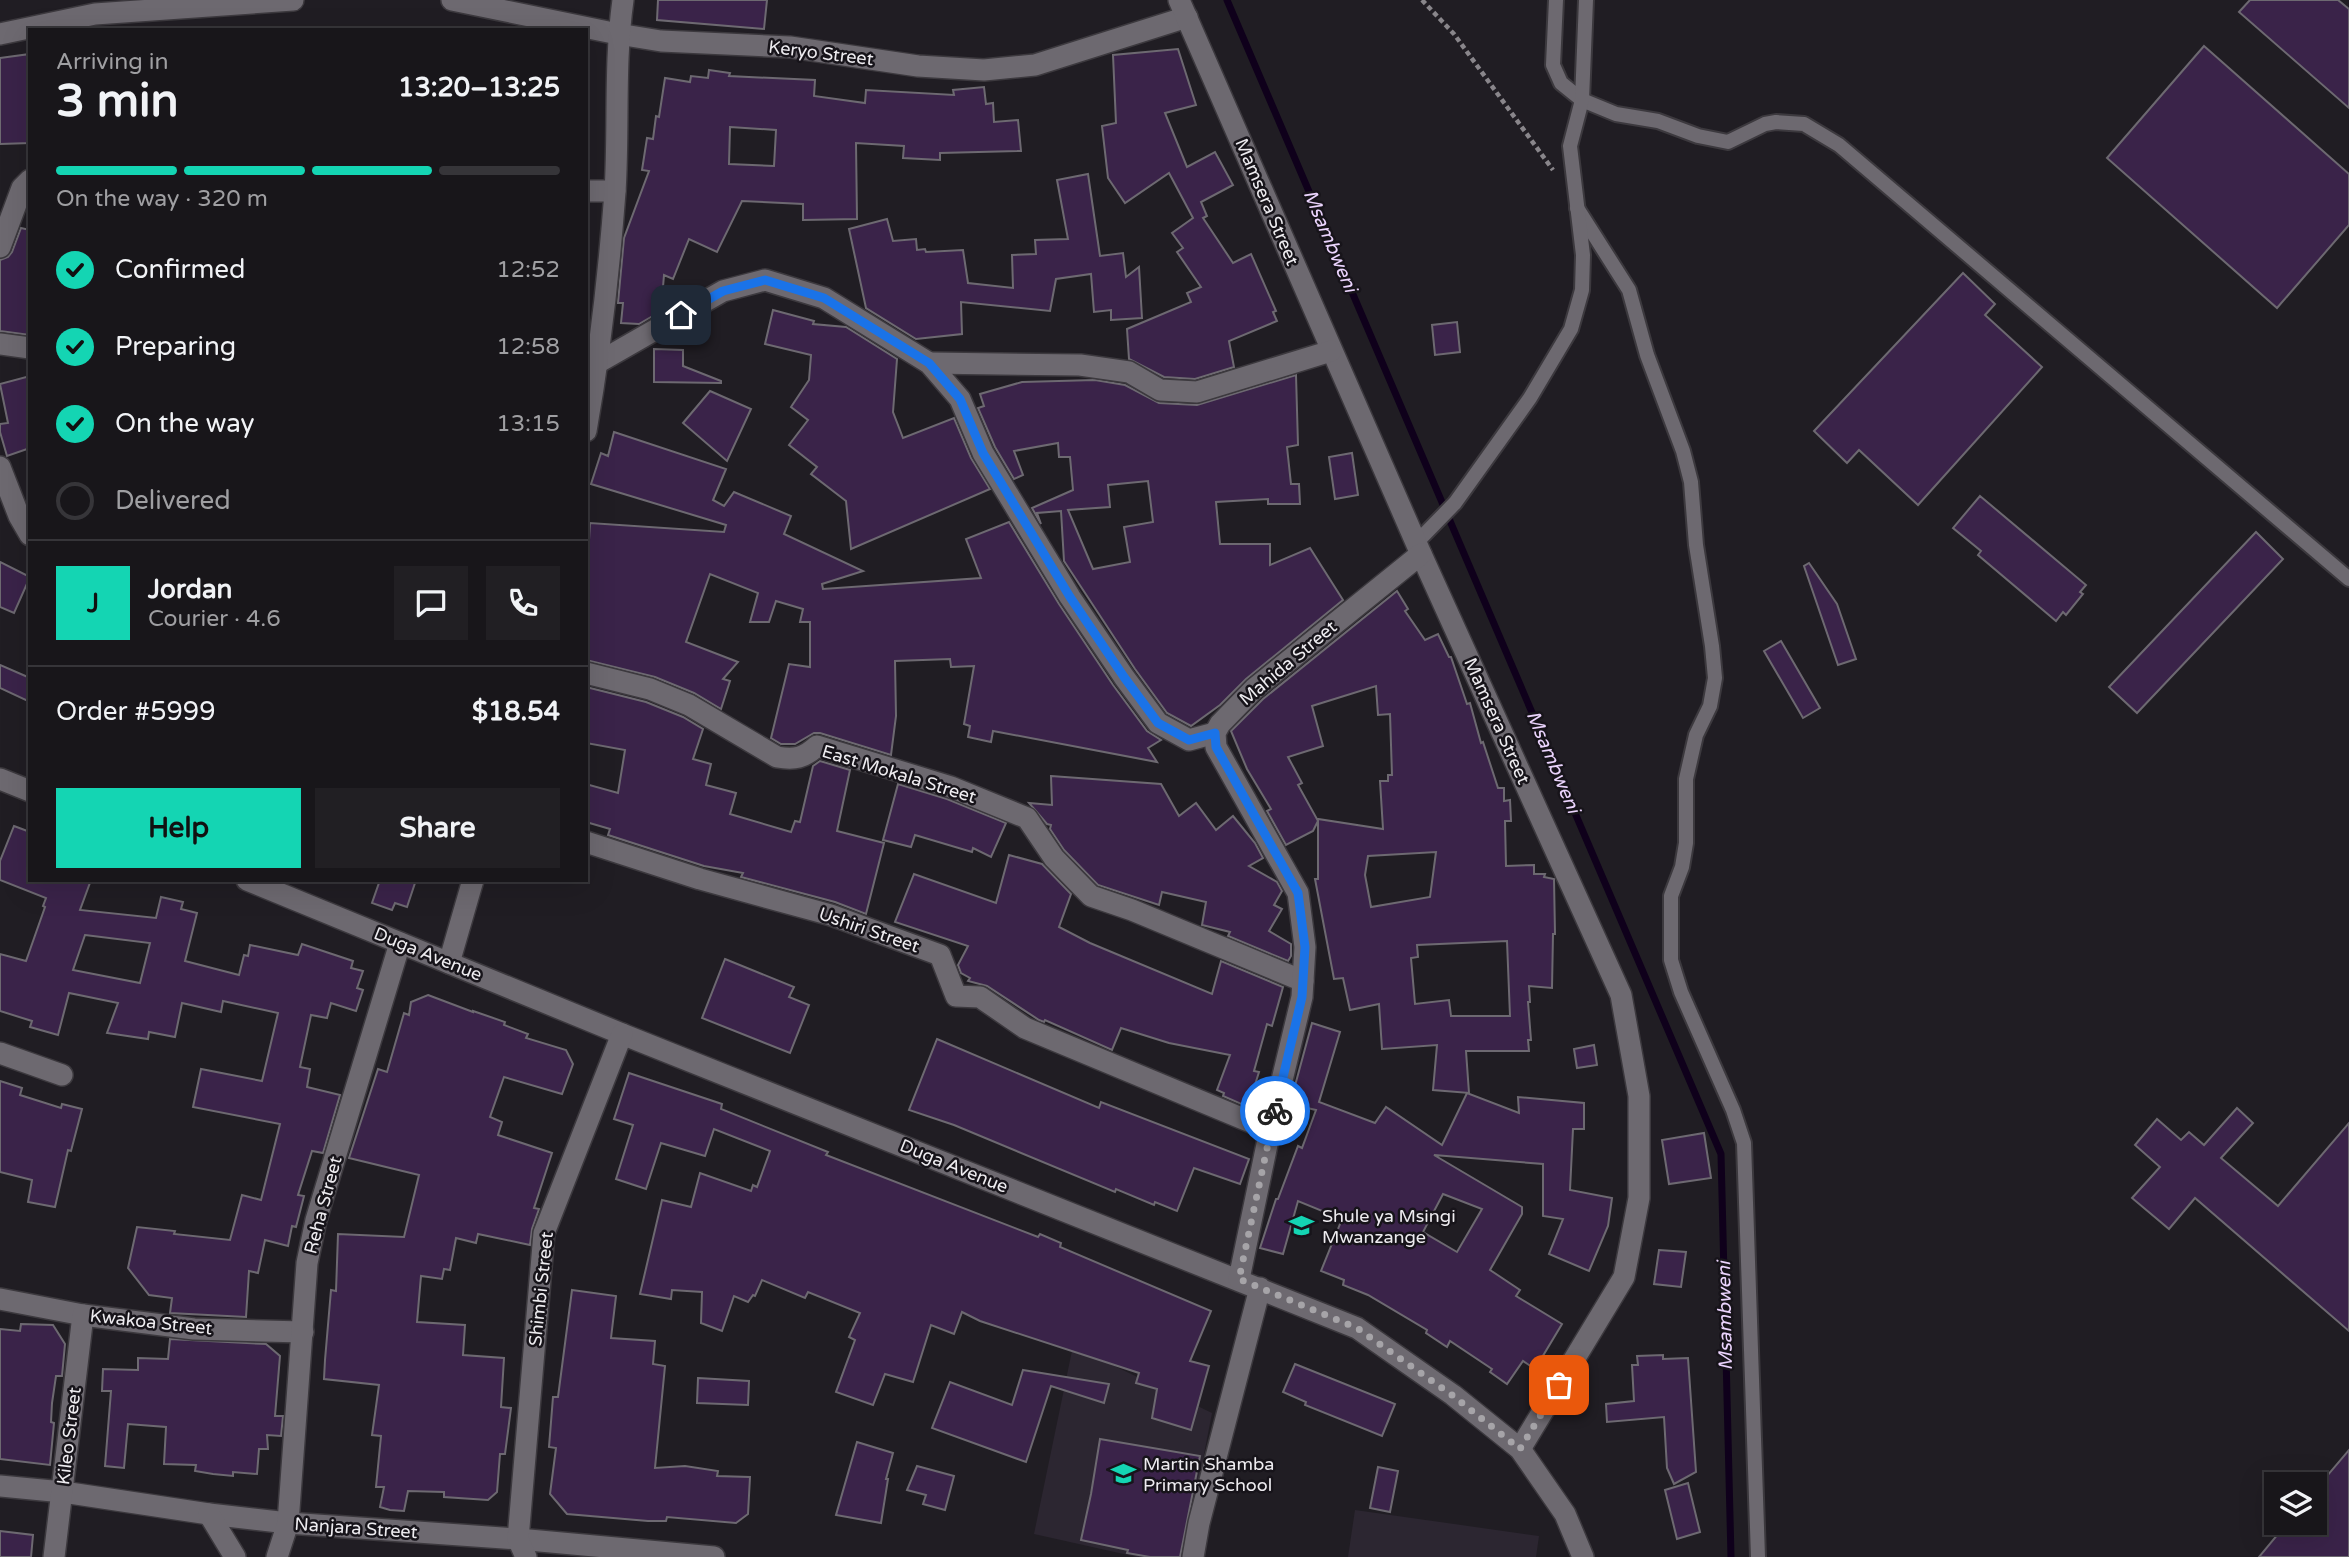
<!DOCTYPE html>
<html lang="en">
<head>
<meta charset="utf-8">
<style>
	:root { --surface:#18161a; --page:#211f23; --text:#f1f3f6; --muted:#9f9fa2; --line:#363539; --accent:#14d5b3 }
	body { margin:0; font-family:"Varela Round",sans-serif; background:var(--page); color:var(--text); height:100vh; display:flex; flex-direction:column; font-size:26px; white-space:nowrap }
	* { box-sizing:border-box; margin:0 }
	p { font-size:23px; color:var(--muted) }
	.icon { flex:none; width:38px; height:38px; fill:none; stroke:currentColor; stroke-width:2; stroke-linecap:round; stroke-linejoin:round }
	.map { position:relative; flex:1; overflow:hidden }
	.panel { position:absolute; left:28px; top:28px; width:560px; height:854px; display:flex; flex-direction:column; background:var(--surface); border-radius:0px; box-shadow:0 7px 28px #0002,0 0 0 2px var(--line) }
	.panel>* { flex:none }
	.controls { position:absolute; left:2264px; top:1472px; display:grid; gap:14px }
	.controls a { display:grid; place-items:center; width:63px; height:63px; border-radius:0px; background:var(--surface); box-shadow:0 7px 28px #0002,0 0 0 2px var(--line); font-size:35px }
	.pin { position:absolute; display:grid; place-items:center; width:60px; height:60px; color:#fff; margin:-30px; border-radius:14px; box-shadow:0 4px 10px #0006 }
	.courier { position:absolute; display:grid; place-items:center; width:70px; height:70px; margin:-35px; border:5px solid #1a73e8; border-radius:50%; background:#fff; color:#222; box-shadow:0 2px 9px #0007 }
	.overview em { font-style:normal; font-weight:700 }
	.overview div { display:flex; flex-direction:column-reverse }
	.overview { display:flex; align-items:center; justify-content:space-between; height:119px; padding:0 28px }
	h1 { font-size:46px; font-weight:700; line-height:52px }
	.bar { display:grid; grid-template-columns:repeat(4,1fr); gap:10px 7px; align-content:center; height:84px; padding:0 28px }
	.bar i { height:9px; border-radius:5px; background:var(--line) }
	.bar .current { background:var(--accent) }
	.bar p { grid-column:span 4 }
	.line { display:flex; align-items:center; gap:18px; padding:0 28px; border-top:2px solid var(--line) }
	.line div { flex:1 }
	.round { display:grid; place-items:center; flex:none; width:74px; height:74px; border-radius:0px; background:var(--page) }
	ol { padding:0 28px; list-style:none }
	li { display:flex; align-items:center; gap:21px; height:77px }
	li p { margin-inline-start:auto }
	li .icon { padding:7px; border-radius:50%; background:var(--accent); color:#111; stroke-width:4 }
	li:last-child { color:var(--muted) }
	li i { width:38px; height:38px; border:4px solid var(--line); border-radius:50% }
	.button { display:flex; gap:14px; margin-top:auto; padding:14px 28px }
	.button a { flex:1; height:80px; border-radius:0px; background:var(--accent); color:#111; font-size:28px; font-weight:700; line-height:80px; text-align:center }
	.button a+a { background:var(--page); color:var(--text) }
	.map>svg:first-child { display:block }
	.built { fill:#2c2631 }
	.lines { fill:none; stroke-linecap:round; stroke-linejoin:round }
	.stream { stroke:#0f001b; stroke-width:7 }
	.building { fill:#3a2349; stroke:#6d6971; stroke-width:2; fill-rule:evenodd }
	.lane-casing { stroke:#3c393e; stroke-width:18 }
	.street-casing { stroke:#3c393e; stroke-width:24 }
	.path { stroke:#89868b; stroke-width:4.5; stroke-dasharray:5 3.5; stroke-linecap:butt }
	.lane { stroke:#6d6970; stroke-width:14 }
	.street { stroke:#6d6970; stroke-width:21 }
	.done { stroke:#a6a4a8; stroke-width:7; stroke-dasharray:0 12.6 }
	.route { stroke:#1a73e8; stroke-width:9 }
	.labels { text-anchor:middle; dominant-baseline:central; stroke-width:5; stroke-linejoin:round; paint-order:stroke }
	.street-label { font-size:18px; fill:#eeecf0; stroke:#17141a }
	.poi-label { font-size:18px; fill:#eeecf0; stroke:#17141a; text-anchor:start }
	.water-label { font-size:19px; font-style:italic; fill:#ebd4fd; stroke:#17141a }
</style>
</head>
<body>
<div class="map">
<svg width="2349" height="1557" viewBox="0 0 2349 1557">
	<rect width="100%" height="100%" fill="#201d23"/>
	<g class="built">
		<path d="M1073,1346L1212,1413L1184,1557H1137L1034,1534Z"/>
		<path d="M1355,1510L1539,1536L1536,1557H1348Z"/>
	</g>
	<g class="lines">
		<path class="stream" d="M1227,0L1721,1154L1731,1557"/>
	</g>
	<g class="building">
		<path d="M658,0H767L764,29L657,20Z"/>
		<path d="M2250,0H2338L2349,9V108L2239,12Z"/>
		<path d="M2204,46L2349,174V225L2277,308L2107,158Z"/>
		<path d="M1178,49L1196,105L1165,113L1187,167L1215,152L1233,185L1201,202L1207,216L1203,218L1233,263L1251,254L1276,311L1273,312L1277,321L1229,341L1234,367L1195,379L1164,377L1129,359L1127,329L1191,302L1187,293L1201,287L1177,252L1183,248L1172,233L1193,218L1169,173L1125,203L1108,178L1102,126L1116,123L1113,55Z"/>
		<path d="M30,54V143L0,144V58Z"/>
		<path d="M709,70L730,73L729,76L815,80L814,96L865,103L866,90L954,95L953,90L984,87L986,104L993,103L994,122L1018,120L1021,151L940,153V160L903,158L904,146L856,143L857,219L803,220V204L742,201L717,252L689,239L673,279L664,275L661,311L639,324L621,323L623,303H618L624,238L649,171L642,170L647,138L653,139L656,116L659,117L665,78L690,82L691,76L708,78ZM730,127L776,130L774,166L729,164Z"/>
		<path d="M1088,174L1100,256L1123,253L1126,277L1139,267L1142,318L1111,320V310L1094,312L1091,274L1056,279L1050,311L961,302L962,334L916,339L866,308L849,229L887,219L893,241L916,239L917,250L925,249L926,252L963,250L968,283L1013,288L1012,255L1036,254L1035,240L1068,239L1057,180Z"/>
		<path d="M21,228L30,230V335L0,331V260L8,257L12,252Z"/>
		<path d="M1963,273L1995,304L1985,315L2042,367L1918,505L1859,450L1847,463L1814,431Z"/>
		<path d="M773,310L814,321L813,324L846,327L897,359L893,412L903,438L954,418L971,458L990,489L851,549L846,501L811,474L817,467L789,445L808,420L791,407L809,380L811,355L765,344Z"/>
		<path d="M1457,322L1460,352L1435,355L1432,325Z"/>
		<path d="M654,349L683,350V366L721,381V383L654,382Z"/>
		<path d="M1296,375L1298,445L1287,447L1291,484H1299L1300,504H1268V499L1216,502L1220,544H1270V565L1310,548L1343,600L1246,679L1220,705L1191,726L1167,713L1135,669L1064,561L1061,511L1037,513L1041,524L1032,508L1073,490L1070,457H1059L1058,443L1014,451L1023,475L1014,479L995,447L978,408L984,406L980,394L1022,382L1095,380L1125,385L1159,403L1197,405ZM1148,481L1153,522L1124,527L1130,562L1093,569L1068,510L1110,507L1108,485Z"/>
		<path d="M30,376V448L7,456L0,432V424L8,423L0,384Z"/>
		<path d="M710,391L751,409L727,461L683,423Z"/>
		<path d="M614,432L726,469L713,500L724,506L734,492L791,516L784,534L863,571L822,584L823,589L981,578L966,539L1009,522L1059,604L1113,685L1147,731L1161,740L1148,748L1157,762L993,731L991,742L968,737L970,726L964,724L974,666L951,667L950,659L895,661L896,716L891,755L820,733H814L795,744H781L771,738L789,664L810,667V622H800L803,609L776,601L769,622H750L758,593L710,574L686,642L738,662L723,679L730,681L721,709L694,693L655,677L586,660V557H588L590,523L724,532L726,525L591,484L601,453L608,456Z"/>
		<path d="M1352,453L1358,495L1335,499L1329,457Z"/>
		<path d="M1980,496L2086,585L2080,592L2083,594L2066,615L2063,612L2056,621L1978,555L1981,551L1953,528Z"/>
		<path d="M2256,532L2283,559L2137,713L2109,687Z"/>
		<path d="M0,562L30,577L14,613L0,607Z"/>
		<path d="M1809,563L1837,604L1856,659L1838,665L1804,566Z"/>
		<path d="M1397,591L1408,609L1405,611L1425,640L1438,634L1449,657H1451L1467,704L1470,703L1481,743L1483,742L1498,788H1504V801L1510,800L1511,821H1505L1506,866L1534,865V874H1545L1544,877L1554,879L1555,934H1553L1552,988L1529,986L1530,1002H1528L1531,1040H1528L1529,1051H1466L1469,1093L1433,1090L1437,1045L1382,1049L1379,1004L1350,1010L1343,978L1334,979L1315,879H1318V821L1313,831L1286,845L1267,811L1271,809L1247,769L1231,731L1263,699ZM1376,686L1378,715L1390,714L1392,775H1388V781H1380L1383,829L1318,819V821L1298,785L1302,783L1288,757L1323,746L1312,706ZM1436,852L1430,897L1371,907L1365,875L1368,856ZM1507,941L1510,1016H1451L1449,1000L1415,1004L1411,958L1418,957L1417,945Z"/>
		<path d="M1781,641L1820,708L1803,718L1764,651Z"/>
		<path d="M0,665L30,678V702L0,688Z"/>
		<path d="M586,687L646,702L683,717L703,729L693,759L711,764L706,785L736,793L730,814L791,832L795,821L800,822L813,766L820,761L850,770L837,831L884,843L866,914L835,902L741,877L743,873L704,866L608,835L610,829L586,822V784L618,793L625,750L586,743Z"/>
		<path d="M1051,776L1161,784L1179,816L1196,803L1216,830L1233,816L1255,843L1263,858L1249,866L1277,882L1282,891L1274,905L1282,909L1269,931L1291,944V956L1288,961L1228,936L1230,932L1202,925L1206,902L1162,892L1159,905L1098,885L1064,850L1050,829L1051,825L1047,824L1029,803L1052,805Z"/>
		<path d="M898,784L947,799L1006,823L991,857L973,848L972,852L915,835L911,847L883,840Z"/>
		<path d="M14,826L30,832V880H91L80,910L156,918L161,897L183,902L181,909L197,913L185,961L239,975L244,955L248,956L250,945L298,955L302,944L353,961L351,968L363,971L357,988L363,990L356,1011L331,1003L327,1018L311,1015L300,1067L310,1069L307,1087L340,1095L323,1153L312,1151L298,1195L304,1196L296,1227L292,1226L288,1246L265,1240L258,1273L249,1271L246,1317L170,1313L172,1298L149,1295L128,1268L137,1227L175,1231L174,1234L230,1240L242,1195L261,1200L280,1124L193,1107L201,1069L262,1081L278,1013L223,1001L221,1012L182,1003L175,1037L149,1032L148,1039L107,1033L118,1003L69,993L58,1035L30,1027L32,1021L0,1011V954L26,961L45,907L43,906L46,898L0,880V861ZM85,935L150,943L140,983L73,970Z"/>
		<path d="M1009,855L1042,864L1071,894L1059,927L1090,943L1212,994L1221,961L1283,987L1272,1026L1267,1024L1254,1071L1259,1072L1248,1107L1223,1096L1224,1093L1217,1090L1230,1055L1169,1043L1121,1028L1112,1050L1045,1020L1044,1022L1039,1020L987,986L968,981L970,978L961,973L958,965L968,946L895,922L914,874L996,903Z"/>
		<path d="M380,880H416L407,907L395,903L392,910L372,903Z"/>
		<path d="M725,959L794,987L789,997L809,1005L790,1053L702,1018Z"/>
		<path d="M428,995L473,1012V1011L505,1022L504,1025L528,1034L526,1038L566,1050L573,1064L562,1094L504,1077L490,1117L502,1122L498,1135L552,1153L534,1208L539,1209L532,1229L530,1245L478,1234L476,1243L456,1238L450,1270L444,1269L442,1279L421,1276L417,1322L465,1325L463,1355L504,1358L501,1407L511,1408L505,1454H500L497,1492L488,1500L444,1497V1492L408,1491L404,1511L390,1510L380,1507L384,1487H376L381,1436L372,1435L379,1385L324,1379L325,1360L331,1290L336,1291L338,1234L404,1237L419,1175L349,1158L378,1069L387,1072L404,1013L409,1015L411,1002Z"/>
		<path d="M1312,1023L1340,1032L1319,1102L1375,1123L1386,1107L1442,1145L1467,1093L1519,1113L1518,1097L1584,1103V1129H1573L1570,1190L1612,1198L1608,1226L1589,1271L1549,1254L1563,1219L1543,1216V1164L1434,1155L1522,1207V1214L1490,1270L1520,1290L1516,1296L1562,1324L1535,1369L1523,1361L1507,1384L1490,1372L1492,1369L1450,1341L1447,1347L1426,1333L1427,1330L1368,1295L1343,1285L1344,1280L1321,1271L1342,1219L1298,1201L1283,1254L1260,1248L1276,1199H1278L1298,1146L1302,1148L1316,1110L1290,1104ZM1443,1194L1482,1209L1457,1252L1423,1232Z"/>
		<path d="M937,1039L1099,1108L1101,1102L1249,1159L1240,1184L1194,1168L1177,1211L1155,1202L1154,1205L1116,1189L1115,1192L954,1125L909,1110Z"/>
		<path d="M1594,1045L1597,1065L1577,1068L1574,1049Z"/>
		<path d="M629,1073L722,1104L721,1109L828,1152L826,1155L1038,1237L1040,1234L1061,1243L1060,1247L1211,1311L1190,1361L1209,1366L1191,1430L1152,1418L1157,1389L1136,1383L1139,1373L980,1321L962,1312L954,1334L931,1325L913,1382L885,1374L873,1405L836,1392L855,1340L849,1337L860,1313L808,1292L805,1298L762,1280L755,1296L753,1295L748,1302L734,1296L722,1331L701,1323L702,1292L672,1290L671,1299L640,1294L662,1200L691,1207L700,1173L751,1191L753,1185L757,1187L770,1151L714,1129L705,1156L661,1143L646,1189L616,1179L633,1125L614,1119Z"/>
		<path d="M0,1081L22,1088L20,1095L61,1108L62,1104L82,1109L71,1151L68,1150L55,1207L28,1202L32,1180L0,1172Z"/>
		<path d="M2237,1108L2253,1123L2221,1158L2278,1206L2349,1123V1331L2195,1198L2169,1229L2132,1198L2160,1167L2135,1145L2157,1119L2181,1140L2189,1132L2204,1145Z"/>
		<path d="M1704,1133L1711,1178L1669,1184L1662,1140Z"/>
		<path d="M1659,1250L1686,1252L1681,1287L1654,1284Z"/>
		<path d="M572,1290L616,1296L611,1338L655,1341L653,1364L665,1366L655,1468L685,1466L718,1471L717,1476L750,1477L748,1514L736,1523L667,1517L666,1521H648L567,1514L550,1494L556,1448L549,1447L553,1397H558Z"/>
		<path d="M21,1324L53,1325L65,1344L62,1376H56L52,1403L51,1422L54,1423L50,1465L0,1459V1329L20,1331Z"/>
		<path d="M170,1339L266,1344L280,1356L275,1416H283L281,1436L267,1435L268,1449H259L257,1474L233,1472V1476L213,1474L195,1471L196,1465L164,1464L166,1427L128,1424L124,1468L105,1466L111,1391H102L103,1369L138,1370V1358L168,1359Z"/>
		<path d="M1663,1355V1359L1688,1358L1696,1472L1674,1484L1667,1468L1664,1417L1607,1422L1606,1404L1634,1401L1632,1365H1638L1637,1356Z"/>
		<path d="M1295,1364L1395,1404L1382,1436L1305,1405L1306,1402L1283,1392Z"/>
		<path d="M1023,1370L1109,1384L1104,1403L1051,1386L1026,1462L932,1428L950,1382L1012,1405Z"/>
		<path d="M698,1378L749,1381L748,1405L697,1403Z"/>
		<path d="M1100,1439L1200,1456L1180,1557H1150L1127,1553L1128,1550L1081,1540L1091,1494Z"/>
		<path d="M857,1442L893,1453L886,1479H888L881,1523L836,1515Z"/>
		<path d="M2349,1450V1557H2259L2288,1522H2315V1490Z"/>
		<path d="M917,1466L954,1476L945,1510L923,1504L926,1495L907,1490Z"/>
		<path d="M1378,1467L1398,1471L1390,1512L1370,1508Z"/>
		<path d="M1688,1483L1700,1532L1677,1539L1665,1490Z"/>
		<path d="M0,1531L33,1535L31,1557H0Z"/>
	</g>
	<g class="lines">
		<defs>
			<g id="lane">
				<path d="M1556,0L1553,65L1561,83L1582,100L1616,114L1658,121L1698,136L1728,142L1765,124L1776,122L1804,124L1839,145L2349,579"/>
				<path d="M1577,208L1629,290L1647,355L1683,451L1691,482L1696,545L1712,646L1715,678L1710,706L1696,735L1686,779V843L1682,867L1671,896V960L1681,992L1733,1110L1744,1143L1758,1557"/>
				<path d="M1416,543L1455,503L1530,398L1571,329L1582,290L1583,255L1570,146L1582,100L1586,0"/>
			</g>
			<g id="street">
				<path d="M452,0L618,34L661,41L790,47L918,66L984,70L1035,65L1187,17"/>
				<path d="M1179,0L1421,554L1621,995L1639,1096V1198L1624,1277L1520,1449"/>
				<path d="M0,34L95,14L293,0"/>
				<path d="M586,191H615"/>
				<path d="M0,247L22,188L30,180"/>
				<path d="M0,344L30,348"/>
				<path d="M599,362L723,291L765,280L824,298L929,363L960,399L983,453L1070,597L1124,677L1158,723L1189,740L1215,733"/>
				<path d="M929,363L1080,365L1129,372L1160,390L1197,392L1331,351"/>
				<path d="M586,431C600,352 609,272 615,192C619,128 614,64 623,0"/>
				<path d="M0,467L19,516L30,535"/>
				<path d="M586,673L650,689L689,705L777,757C795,760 804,758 817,746L951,787L1027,818L1054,858L1091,896L1132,910L1303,981"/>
				<path d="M0,779L30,791"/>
				<path d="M586,842L700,879L831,915L940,955L956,996L980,997L1025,1028L1270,1130"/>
				<path d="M247,880L622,1034L1357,1328L1453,1395L1520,1449L1565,1514L1583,1557"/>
				<path d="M449,963L473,880"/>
				<path d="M0,1053L62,1075"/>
				<path d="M1239,1279L1270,1130L1302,997L1305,947L1298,893L1216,747L1215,733L1220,724L1254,689L1421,554"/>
				<path d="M0,1299L83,1315L194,1329L303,1332"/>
				<path d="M0,1486L63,1492L209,1514L288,1523L518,1539L714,1557"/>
				<path d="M209,1514L235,1557"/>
				<path d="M54,1557L83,1315"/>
				<path d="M277,1557L288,1523L307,1263L316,1220L400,943"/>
				<path d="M526,1557L518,1539L544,1233L622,1034"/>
				<path d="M1193,1557L1199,1523L1260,1288"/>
			</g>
		</defs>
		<use href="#lane" class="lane-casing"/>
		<use href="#street" class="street-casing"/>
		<path class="path" d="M1422,0L1454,34L1553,170"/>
		<use href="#lane" class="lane"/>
		<use href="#street" class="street"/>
	</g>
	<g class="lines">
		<path class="done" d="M1275,1111L1239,1279L1357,1328L1452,1395L1520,1449L1559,1385"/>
		<path class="route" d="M681,315L723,291L765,280L824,298L929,363L960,399L983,453L1070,597L1124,677L1158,723L1189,740L1215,733L1216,747L1298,893L1305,947L1302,997L1275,1111"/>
	</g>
	<defs>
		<symbol id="school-bare" viewBox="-9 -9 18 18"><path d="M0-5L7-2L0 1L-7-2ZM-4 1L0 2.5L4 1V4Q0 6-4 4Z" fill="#14d5b3" stroke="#17141a" stroke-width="2.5" paint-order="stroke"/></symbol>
	</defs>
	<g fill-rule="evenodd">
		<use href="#school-bare" x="1284" y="1208" width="35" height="35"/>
		<use href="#school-bare" x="1106" y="1456" width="35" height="35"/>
	</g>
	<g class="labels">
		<g class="street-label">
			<text transform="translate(821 53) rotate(7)">Keryo Street</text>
			<text transform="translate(1267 202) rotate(67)">Mamsera Street</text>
			<text transform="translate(1288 663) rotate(-40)">Mahida Street</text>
			<text transform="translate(1497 721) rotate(66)">Mamsera Street</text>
			<text transform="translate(899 774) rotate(17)">East Mokala Street</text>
			<text transform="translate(869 930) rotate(19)">Ushiri Street</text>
			<text transform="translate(428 954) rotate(22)">Duga Avenue</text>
			<text transform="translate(954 1166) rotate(22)">Duga Avenue</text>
			<text transform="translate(323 1205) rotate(-75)">Reha Street</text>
			<text transform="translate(541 1289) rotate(-84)">Shimbi Street</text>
			<text transform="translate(151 1322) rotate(6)">Kwakoa Street</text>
			<text transform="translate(69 1436) rotate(-83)">Kileo Street</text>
			<text transform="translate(356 1528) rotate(4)">Nanjara Street</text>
		</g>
		<g class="poi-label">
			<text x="1322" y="1216">Shule ya Msingi<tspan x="1322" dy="21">Mwanzange</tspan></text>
			<text x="1143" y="1464">Martin Shamba<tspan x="1143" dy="21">Primary School</tspan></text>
		</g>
		<g class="water-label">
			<text transform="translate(1330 241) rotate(67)">Msambweni</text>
			<text transform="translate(1553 762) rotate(67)">Msambweni</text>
			<text transform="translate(1725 1316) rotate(-91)">Msambweni</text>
		</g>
	</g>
</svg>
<div class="controls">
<a><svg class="icon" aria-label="layers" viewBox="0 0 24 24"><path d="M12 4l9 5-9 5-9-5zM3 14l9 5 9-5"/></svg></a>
</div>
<div class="pin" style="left:1559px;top:1385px;background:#ea580c"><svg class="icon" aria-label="bag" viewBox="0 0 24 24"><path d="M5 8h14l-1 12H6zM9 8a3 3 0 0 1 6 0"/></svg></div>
<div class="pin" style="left:681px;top:315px;background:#1f2937"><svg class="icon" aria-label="home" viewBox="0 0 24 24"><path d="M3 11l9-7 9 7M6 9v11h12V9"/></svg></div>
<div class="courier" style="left:1275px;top:1111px"><svg class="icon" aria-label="bike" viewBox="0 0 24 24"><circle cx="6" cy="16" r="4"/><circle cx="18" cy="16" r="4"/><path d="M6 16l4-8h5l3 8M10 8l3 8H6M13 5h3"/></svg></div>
<section class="panel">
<div class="overview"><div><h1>3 min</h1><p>Arriving in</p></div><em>13:20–13:25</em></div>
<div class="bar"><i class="current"></i><i class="current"></i><i class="current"></i><i></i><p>On the way · 320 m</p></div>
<ol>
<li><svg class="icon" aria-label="check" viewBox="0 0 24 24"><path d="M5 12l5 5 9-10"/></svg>Confirmed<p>12:52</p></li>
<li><svg class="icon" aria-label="check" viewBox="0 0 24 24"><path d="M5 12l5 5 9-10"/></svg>Preparing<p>12:58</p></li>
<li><svg class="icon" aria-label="check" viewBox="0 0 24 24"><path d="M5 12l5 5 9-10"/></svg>On the way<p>13:15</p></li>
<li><i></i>Delivered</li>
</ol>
<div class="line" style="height:126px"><b class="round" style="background:var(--accent);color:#111">J</b><div><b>Jordan</b><p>Courier · 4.6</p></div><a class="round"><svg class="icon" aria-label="chat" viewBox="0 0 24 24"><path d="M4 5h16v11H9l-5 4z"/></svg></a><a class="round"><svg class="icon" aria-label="phone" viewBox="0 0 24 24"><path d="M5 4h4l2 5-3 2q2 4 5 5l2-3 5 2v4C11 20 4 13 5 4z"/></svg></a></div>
<div class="line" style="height:91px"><div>Order #5999</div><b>$18.54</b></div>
<div class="button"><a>Help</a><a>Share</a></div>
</section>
</div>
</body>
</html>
